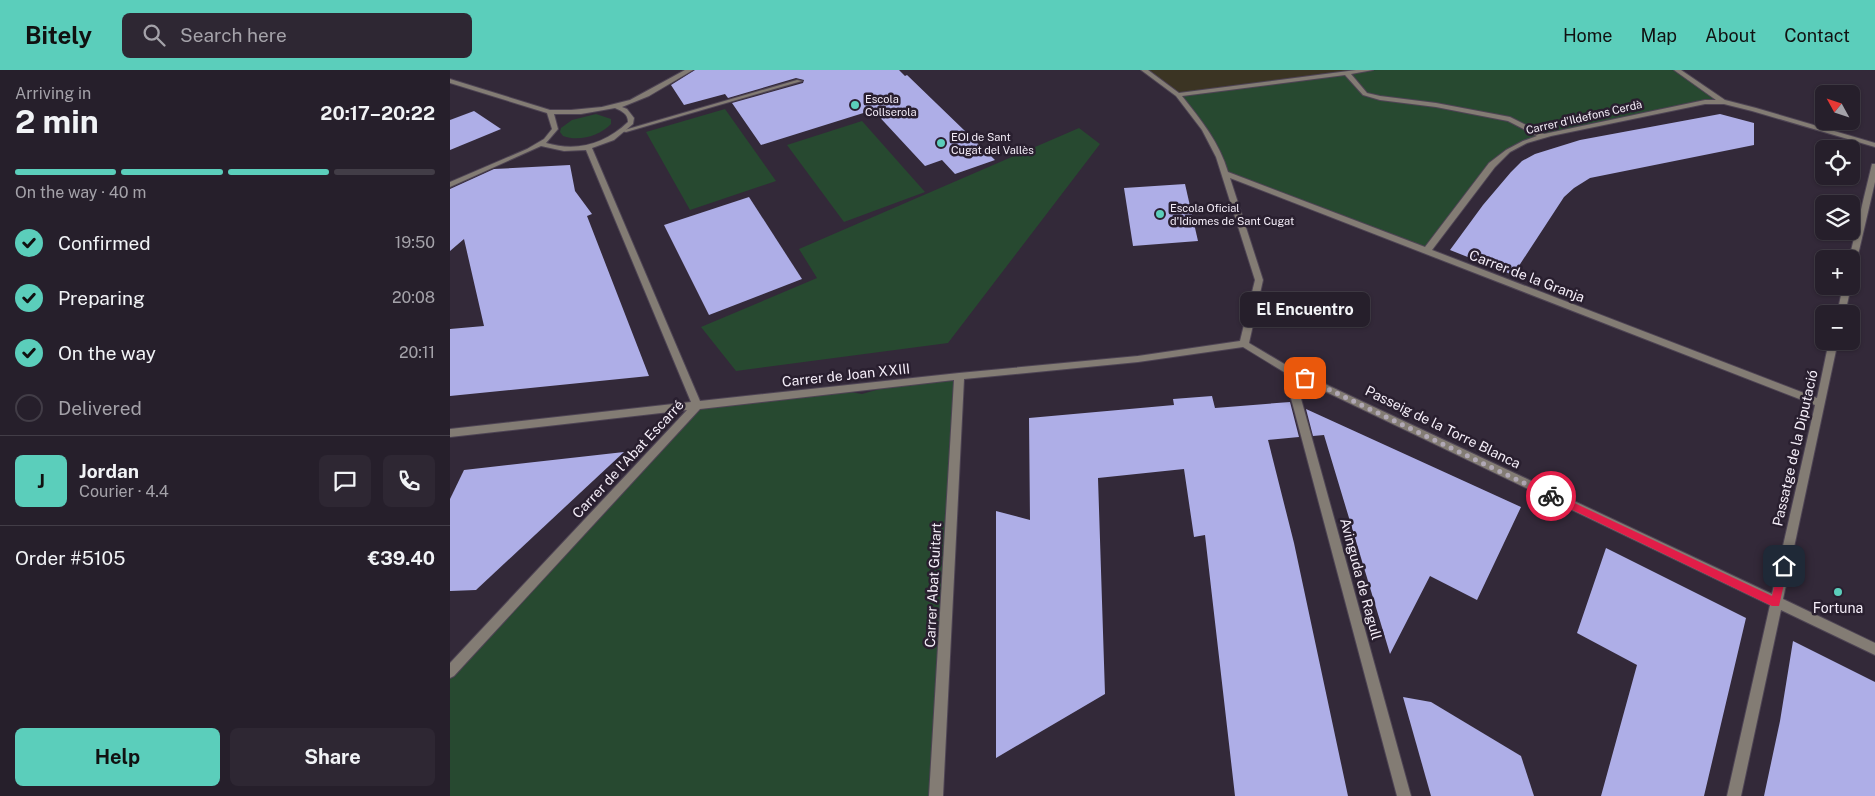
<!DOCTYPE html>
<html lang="en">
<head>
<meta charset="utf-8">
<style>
	:root { --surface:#261f2b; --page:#2e2733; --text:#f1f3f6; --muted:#a4a2a9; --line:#423d47; --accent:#5bcebb }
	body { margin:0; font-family:"Public Sans",sans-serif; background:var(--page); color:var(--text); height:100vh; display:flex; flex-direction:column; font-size:19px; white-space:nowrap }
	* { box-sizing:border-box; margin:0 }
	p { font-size:16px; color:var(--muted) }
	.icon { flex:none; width:28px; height:28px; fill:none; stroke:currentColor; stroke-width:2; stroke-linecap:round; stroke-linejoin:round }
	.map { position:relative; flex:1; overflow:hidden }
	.side { display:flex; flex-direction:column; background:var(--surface); width:450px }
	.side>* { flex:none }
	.needle { width:32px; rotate:310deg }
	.fabs { position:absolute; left:1365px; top:15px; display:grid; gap:10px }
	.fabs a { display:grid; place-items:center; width:45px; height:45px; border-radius:8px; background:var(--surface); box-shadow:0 1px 4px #0004,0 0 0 1px var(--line); font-size:25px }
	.pin { position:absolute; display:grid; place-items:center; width:42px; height:42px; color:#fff; margin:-21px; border-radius:10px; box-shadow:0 2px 8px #0006 }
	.courier { position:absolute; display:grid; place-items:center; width:50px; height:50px; margin:-25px; border:4px solid #e11d48; border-radius:50%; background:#fff; color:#222; box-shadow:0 1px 6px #0007 }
	.bubble { position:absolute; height:35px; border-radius:8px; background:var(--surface); box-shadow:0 1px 4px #0004,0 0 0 1px var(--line); font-size:16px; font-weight:700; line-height:35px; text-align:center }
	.headline em { font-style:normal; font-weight:700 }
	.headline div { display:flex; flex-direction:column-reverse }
	.headline { display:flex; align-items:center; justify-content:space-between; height:85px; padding:0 15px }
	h1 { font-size:32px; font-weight:700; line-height:38px }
	.bar { display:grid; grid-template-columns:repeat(4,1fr); gap:8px 5px; align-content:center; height:60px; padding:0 15px }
	.bar i { height:6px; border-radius:4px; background:var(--line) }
	.bar .on { background:var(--accent) }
	.bar p { grid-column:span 4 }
	.line { display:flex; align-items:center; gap:12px; padding:0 15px; border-top:1px solid var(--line) }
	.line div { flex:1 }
	.round { display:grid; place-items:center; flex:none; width:52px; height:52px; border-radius:8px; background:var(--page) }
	ol { padding:0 15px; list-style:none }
	li { display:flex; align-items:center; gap:15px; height:55px }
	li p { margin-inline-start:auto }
	li .icon { padding:5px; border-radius:50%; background:var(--accent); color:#111; stroke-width:4 }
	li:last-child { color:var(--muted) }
	li i { width:28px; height:28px; border:2px solid var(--line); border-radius:50% }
	.primary-button { display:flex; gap:10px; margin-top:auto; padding:10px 15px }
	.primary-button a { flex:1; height:58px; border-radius:8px; background:var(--accent); color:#111; font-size:20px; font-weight:700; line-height:58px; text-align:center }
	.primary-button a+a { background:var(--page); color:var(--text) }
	header { display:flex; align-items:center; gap:30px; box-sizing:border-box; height:70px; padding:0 25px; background:var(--accent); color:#111 }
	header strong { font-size:24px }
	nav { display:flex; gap:28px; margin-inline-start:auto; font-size:18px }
	.search { width:350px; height:45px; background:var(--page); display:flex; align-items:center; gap:12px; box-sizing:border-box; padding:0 18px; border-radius:8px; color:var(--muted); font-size:19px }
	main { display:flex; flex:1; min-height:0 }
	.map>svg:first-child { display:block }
	.industrial { fill:#3b3423 }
	.green { fill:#274930 }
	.building { fill:#aeaee7 }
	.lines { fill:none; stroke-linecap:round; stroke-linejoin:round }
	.lane-casing { stroke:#4e4454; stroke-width:2 }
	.street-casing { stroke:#4e4454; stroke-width:2 }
	.lane { fill:#837c74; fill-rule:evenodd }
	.street { fill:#837c74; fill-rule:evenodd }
	.route { fill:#e11d48 }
	.done { stroke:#b0a8b5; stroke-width:5; stroke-dasharray:0 9 }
	.poi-dot { fill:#5bcebb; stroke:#291f2f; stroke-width:2 }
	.labels { text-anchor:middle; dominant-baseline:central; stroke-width:5; stroke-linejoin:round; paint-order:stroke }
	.far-poi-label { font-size:11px; fill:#f4edf8; stroke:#291f2f; text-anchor:start }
	.far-street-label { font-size:11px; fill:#f4edf8; stroke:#291f2f }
	.street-label { font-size:14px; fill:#f4edf8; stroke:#291f2f }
	.poi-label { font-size:14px; fill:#f4edf8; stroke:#291f2f }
</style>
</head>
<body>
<header>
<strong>Bitely</strong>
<div class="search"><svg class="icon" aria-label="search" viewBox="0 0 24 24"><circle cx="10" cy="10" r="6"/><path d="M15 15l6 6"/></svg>Search here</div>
<nav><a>Home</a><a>Map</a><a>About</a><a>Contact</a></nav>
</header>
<main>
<section class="side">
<div class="headline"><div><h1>2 min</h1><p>Arriving in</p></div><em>20:17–20:22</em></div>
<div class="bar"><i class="on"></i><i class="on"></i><i class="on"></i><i></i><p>On the way · 40 m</p></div>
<ol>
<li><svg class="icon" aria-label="check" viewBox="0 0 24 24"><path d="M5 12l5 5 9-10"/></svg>Confirmed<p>19:50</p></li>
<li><svg class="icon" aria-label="check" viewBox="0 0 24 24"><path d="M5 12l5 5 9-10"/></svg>Preparing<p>20:08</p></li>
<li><svg class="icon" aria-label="check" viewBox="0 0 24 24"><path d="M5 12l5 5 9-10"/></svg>On the way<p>20:11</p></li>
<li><i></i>Delivered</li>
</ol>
<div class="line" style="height:90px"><b class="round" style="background:var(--accent);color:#111">J</b><div><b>Jordan</b><p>Courier · 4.4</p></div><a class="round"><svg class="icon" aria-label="chat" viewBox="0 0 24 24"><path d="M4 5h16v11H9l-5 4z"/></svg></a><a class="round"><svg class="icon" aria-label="phone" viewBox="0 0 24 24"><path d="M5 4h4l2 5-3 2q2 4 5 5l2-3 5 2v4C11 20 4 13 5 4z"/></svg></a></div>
<div class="line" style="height:65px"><div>Order #5105</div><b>€39.40</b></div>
<div class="primary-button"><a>Help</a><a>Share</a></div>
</section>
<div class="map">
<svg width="1425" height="726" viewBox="0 0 1425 726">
	<rect width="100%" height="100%" fill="#332939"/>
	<path class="industrial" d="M694,0H920L728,25Z"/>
	<g class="green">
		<path d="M920,0H1227L1274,32H1255L1075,72L1042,95L977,181L775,103L755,59L728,25Z"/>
		<path d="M275,39L326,111L240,140L196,62Z"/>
		<path d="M146,44L161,49V54C149,66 129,72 113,66L110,62L111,58L122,50Z"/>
		<path d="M412,51L475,122L394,152L337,75Z"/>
		<path d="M629,58L650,74L498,273L286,301L251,257L367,208L349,179Z"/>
		<path d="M509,306L485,726H0V598L247,336L388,320L412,324L451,313Z"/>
	</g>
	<g class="building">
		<path d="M245,0H449L455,6L457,5L545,90L505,104L492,90L475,96L423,40L311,75L282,33L353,13L354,10L346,8L278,28L275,24L234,35L221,15Z"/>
		<path d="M24,41L51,59L0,80V50Z"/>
		<path d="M1270,44L1304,53V75L1140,108L1124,118L1114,127L1063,205L1000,180L1033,135L1061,102L1072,91L1085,84L1130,70Z"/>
		<path d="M120,95L125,121L142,144L137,146L199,306L0,326V259L34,256L14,169L0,181V119L44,99Z"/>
		<path d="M735,114L748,171L683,176L674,118Z"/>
		<path d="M299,127L352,209L259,245L214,155Z"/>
		<path d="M762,326L765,338L840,332L849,367L818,370L844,473L898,726H785L755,465L744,467L734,399L648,408L655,624L546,688V441L580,450L579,348L724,335L723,329Z"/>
		<path d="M856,339L1071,437L1027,530L980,506L940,584L874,365L863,366Z"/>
		<path d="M174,382L26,520L0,521V429L14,400Z"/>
		<path d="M1156,478L1296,548L1254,726H1151L1187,595L1127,563Z"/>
		<path d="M1343,571L1425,612V726H1314L1330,651Z"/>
		<path d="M953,627L981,632L1071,686L1084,726H981Z"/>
	</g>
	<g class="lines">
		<defs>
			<path id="lane" d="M347,10L352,11L176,62L171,61Z"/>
			<g id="street">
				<path d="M235,0H243L199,26L172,37L177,39L184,48L183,54L164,70L142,78L250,331L509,303L688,286L790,271L805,210L766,87L752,60L726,26L691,0H698L729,23L906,0H923L901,4L917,23L930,26L986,33L1060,47L1094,64L1255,30H1266L1224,0H1231L1275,30L1306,38L1425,73V77L1302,41L1274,34H1255L1101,66L1077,73L1060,82L1045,97L982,180L1367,328L1379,271H1388L1333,529L1425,573V585L1331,540L1291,726H1277L1320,535L845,307L961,726H947L834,302L793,277L688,292L514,309L493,726H479L504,310L250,339L4,606L0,608V593L237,340L0,367V359L241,332L136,80L114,81L91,76L0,117V112L77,79L94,69L102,59L97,43L0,13V9L100,40H121L152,37L180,30ZM895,5L913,25L930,30L986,37L1058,51L1087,66L1073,71L1056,80L1039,93L975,177L778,102C769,72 751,50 732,26ZM165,38C172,41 178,44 178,52C155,74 127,82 96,73L108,59L104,44H131ZM780,108L1365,335L1322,524L841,298L799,273L813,210Z"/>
				<path d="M1422,94H1425V112L1405,198L1401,201V189H1399Z"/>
				<path d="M1393,216H1401L1395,244H1387Z"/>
			</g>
		</defs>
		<use href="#lane" class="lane-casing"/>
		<use href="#street" class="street-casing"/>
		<use href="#lane" class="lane"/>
		<use href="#street" class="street"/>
	</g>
	<path class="route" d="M1101,422L1322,526L1329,496L1334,492L1337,494L1338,496L1329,536H1322L1098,428V423Z"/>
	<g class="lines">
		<path class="done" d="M855,308L1101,426"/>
	</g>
	<g class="poi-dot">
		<circle cx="405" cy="35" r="5"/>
		<circle cx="491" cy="73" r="5"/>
		<circle cx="710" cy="144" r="5"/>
		<circle cx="1388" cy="522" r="5"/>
	</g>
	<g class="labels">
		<g class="far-poi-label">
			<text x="415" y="29">Escola<tspan x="415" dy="13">Collserola</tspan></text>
			<text x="501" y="67">EOI de Sant<tspan x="501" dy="13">Cugat del Vallès</tspan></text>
			<text x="720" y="138">Escola Oficial<tspan x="720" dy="13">d'Idiomes de Sant Cugat</tspan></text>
		</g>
		<g class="far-street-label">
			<text transform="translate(1134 47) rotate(-13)">Carrer d'Ildefons Cerdà</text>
		</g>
		<g class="street-label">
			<text transform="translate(1077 206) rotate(21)">Carrer de la Granja</text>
			<text transform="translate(396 305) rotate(-6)">Carrer de Joan XXIII</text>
			<text transform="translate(993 357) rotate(26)">Passeig de la Torre Blanca</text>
			<text transform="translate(1345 378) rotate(-77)">Passatge de la Diputació</text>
			<text transform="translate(178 389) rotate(-47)">Carrer de l'Abat Escarré</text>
			<text transform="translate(911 509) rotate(75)">Avinguda de Ragull</text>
			<text transform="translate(483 515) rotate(-87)">Carrer Abat Guitart</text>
		</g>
		<g class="poi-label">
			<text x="1388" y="538">Fortuna</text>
		</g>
	</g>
</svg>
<div class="fabs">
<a><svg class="needle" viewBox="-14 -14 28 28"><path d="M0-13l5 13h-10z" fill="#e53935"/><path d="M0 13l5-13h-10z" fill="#a4a2a9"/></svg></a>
<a><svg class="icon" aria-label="locate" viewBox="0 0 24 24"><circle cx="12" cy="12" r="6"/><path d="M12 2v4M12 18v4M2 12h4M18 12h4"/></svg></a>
<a><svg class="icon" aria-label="layers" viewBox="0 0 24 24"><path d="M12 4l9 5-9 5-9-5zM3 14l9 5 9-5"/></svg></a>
<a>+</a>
<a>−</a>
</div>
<div class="pin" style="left:855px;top:308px;background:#ea580c"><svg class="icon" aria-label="bag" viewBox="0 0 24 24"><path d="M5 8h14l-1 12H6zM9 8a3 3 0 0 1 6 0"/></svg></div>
<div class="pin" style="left:1334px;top:496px;background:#1f2937"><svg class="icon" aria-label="home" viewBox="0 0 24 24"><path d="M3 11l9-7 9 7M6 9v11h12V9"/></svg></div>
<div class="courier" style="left:1101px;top:426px"><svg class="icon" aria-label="bike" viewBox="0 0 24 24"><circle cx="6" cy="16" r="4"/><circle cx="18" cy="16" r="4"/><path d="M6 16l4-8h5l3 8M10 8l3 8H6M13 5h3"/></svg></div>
<div class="bubble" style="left:790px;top:222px;width:130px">El Encuentro</div>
</div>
</main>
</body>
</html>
